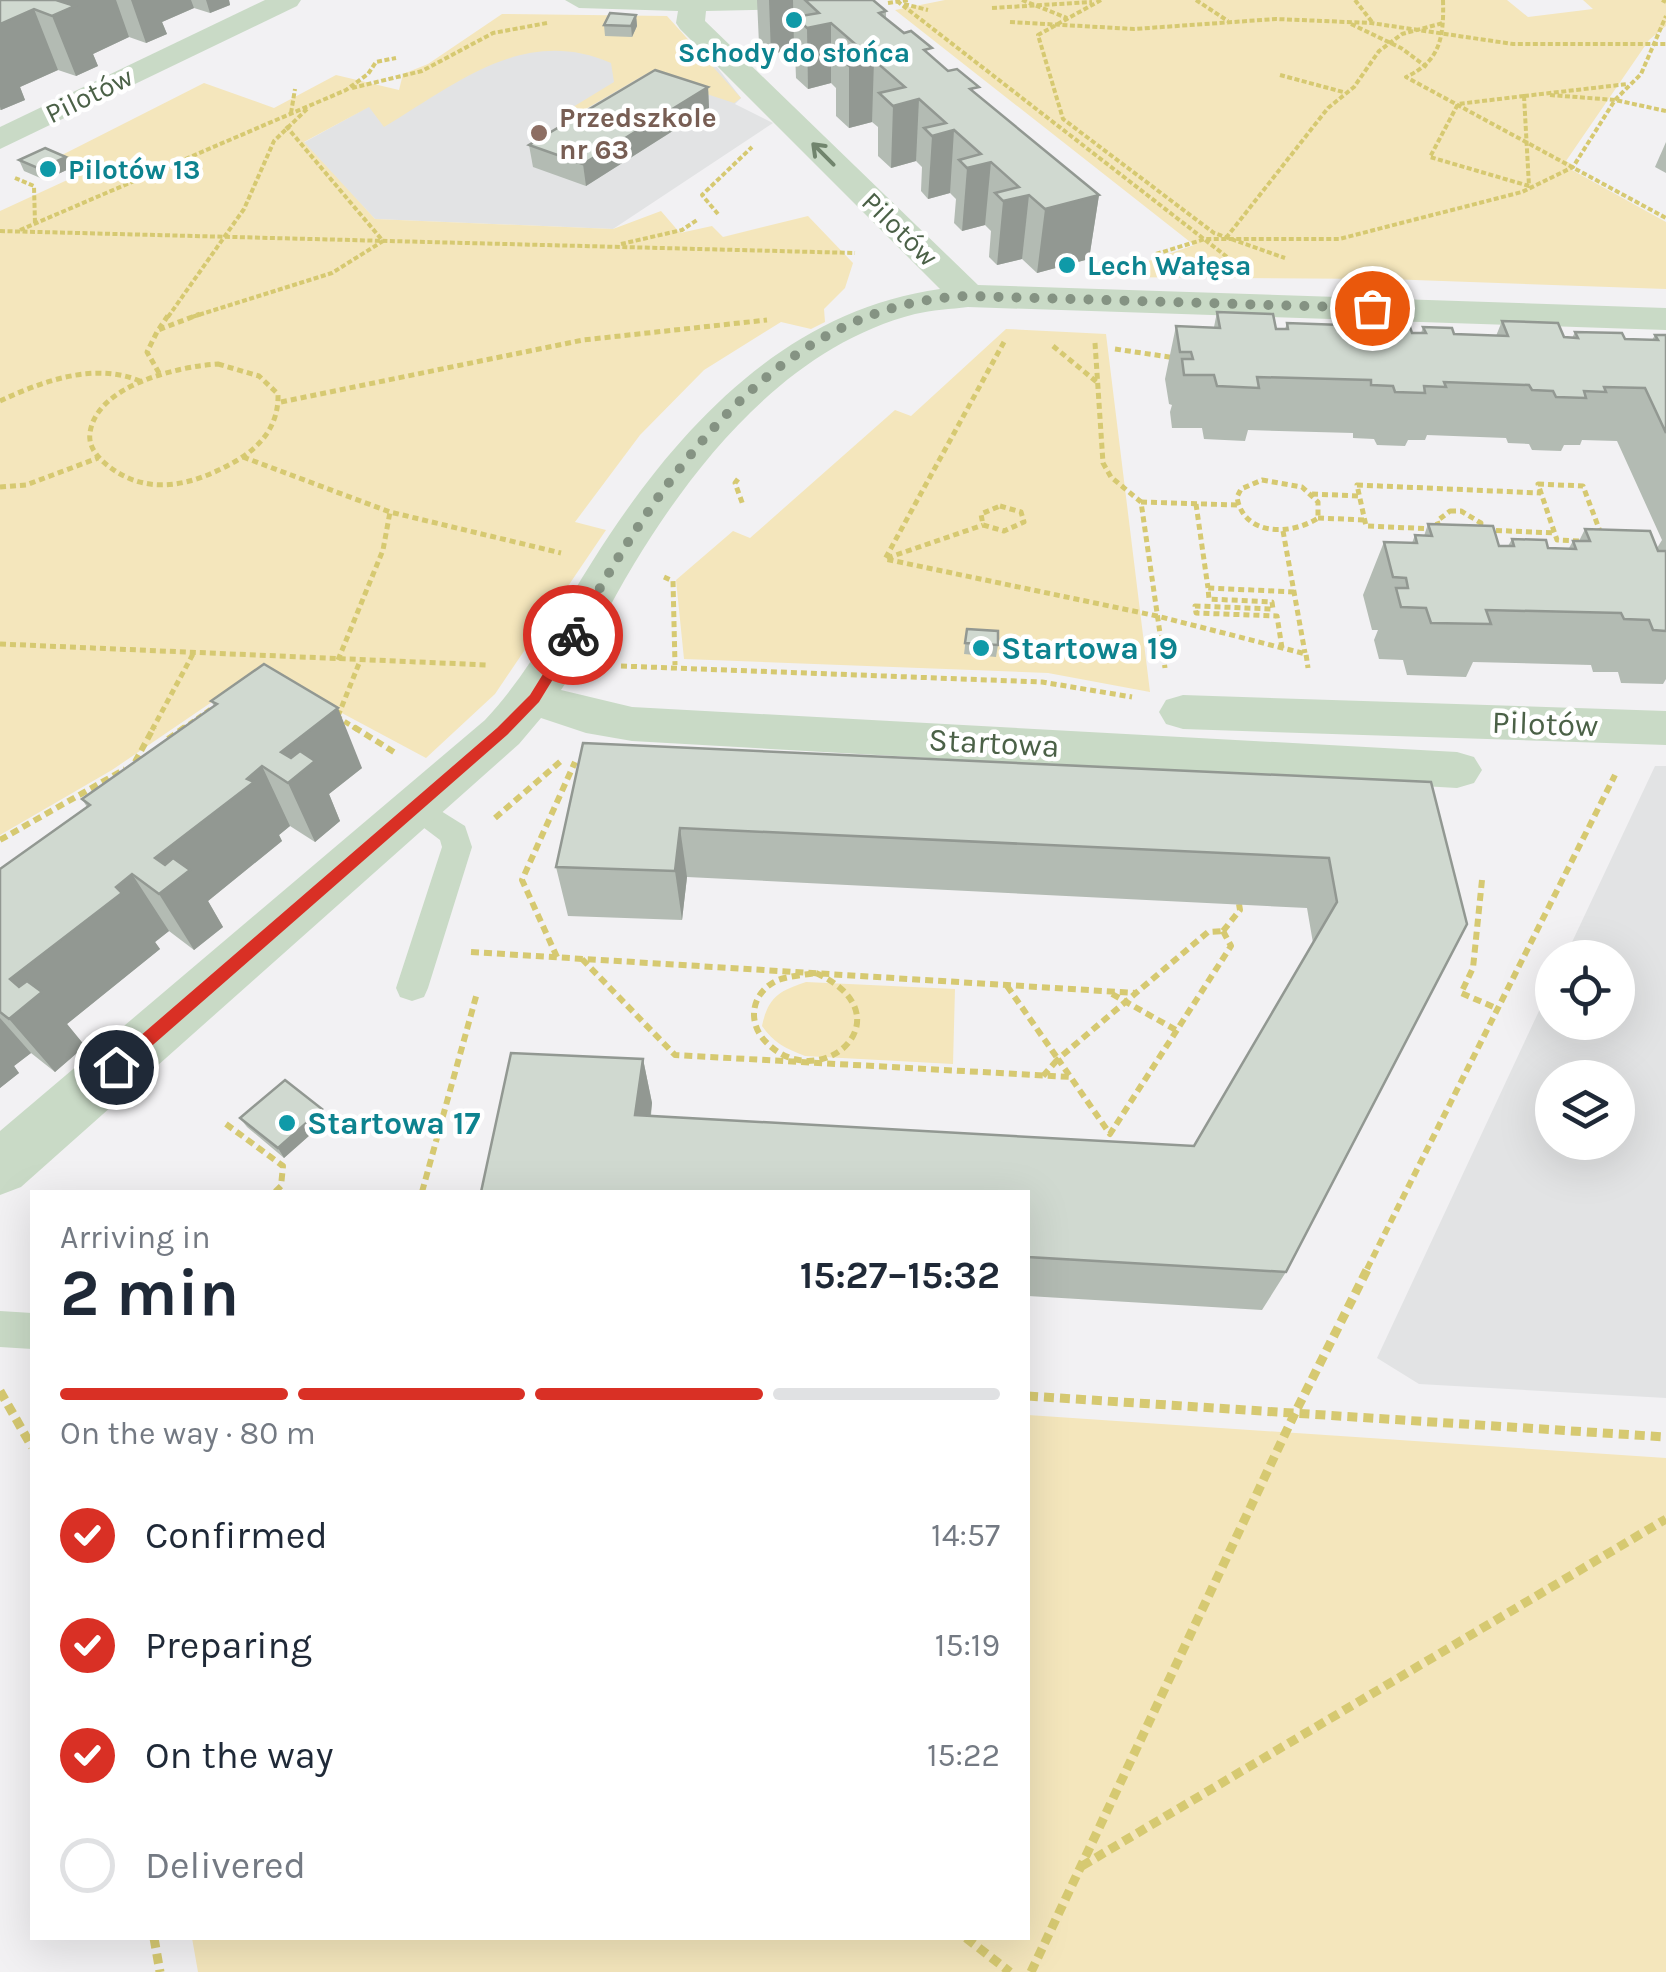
<!DOCTYPE html>
<html lang="en">
<head>
<meta charset="utf-8">
<style>
	:root { --surface:#fff; --page:#f6f6f7; --text:#1f2937; --muted:#747a83; --line:#e0e1e3; --accent:#d93025 }
	body { margin:0; font-family:Karla,sans-serif; background:var(--page); color:var(--text); height:100vh; display:flex; flex-direction:column; font-size:38px; white-space:nowrap }
	* { box-sizing:border-box; margin:0 }
	p { font-size:32px; color:var(--muted) }
	.icon { flex:none; width:55px; height:55px; fill:none; stroke:currentColor; stroke-width:2; stroke-linecap:round; stroke-linejoin:round }
	.map { position:relative; flex:1; overflow:hidden }
	.sheet { position:absolute; left:30px; top:1190px; width:1000px; height:750px; display:flex; flex-direction:column; background:var(--surface); border-radius:0px; box-shadow:0 10px 40px #0002 }
	.sheet>* { flex:none }
	.buttons { position:absolute; left:1535px; top:940px; display:grid; gap:20px }
	.buttons a { display:grid; place-items:center; width:100px; height:100px; border-radius:50%; background:var(--surface); box-shadow:0 10px 40px #0002; font-size:50px }
	.pin { position:absolute; display:grid; place-items:center; width:85px; height:85px; color:#fff; margin:-42px; border:5px solid #fff; border-radius:50%; box-shadow:0 2px 10px #0007 }
	.courier { position:absolute; display:grid; place-items:center; width:100px; height:100px; margin:-50px; border:8px solid #d93025; border-radius:50%; background:#fff; color:#222; box-shadow:0 2px 12px #0007 }
	.head em { font-style:normal; font-weight:700 }
	.head div { display:flex; flex-direction:column-reverse }
	.head { display:flex; align-items:center; justify-content:space-between; height:170px; padding:0 30px }
	h1 { font-size:65px; font-weight:700; line-height:75px }
	.bar { display:grid; grid-template-columns:repeat(4,1fr); gap:15px 10px; align-content:center; height:120px; padding:0 30px }
	.bar i { height:12px; border-radius:8px; background:var(--line) }
	.bar .selected { background:var(--accent) }
	.bar p { grid-column:span 4 }
	ol { padding:0 30px; list-style:none }
	li { display:flex; align-items:center; gap:30px; height:110px }
	li p { margin-inline-start:auto }
	li .icon { padding:10px; border-radius:50%; background:var(--accent); color:#fff; stroke-width:4 }
	li:last-child { color:var(--muted) }
	li i { width:55px; height:55px; border:5px solid var(--line); border-radius:50% }
	.map>svg:first-child { display:block }
	.education { fill:#e2e3e4; fill-rule:evenodd }
	.green { fill:#f4e6bc }
	.lines { fill:none; stroke-linecap:round; stroke-linejoin:round }
	.path-far3 { stroke:#d6c971; stroke-width:4; stroke-dasharray:5 2.5; stroke-linecap:butt }
	.path-far2 { stroke:#d6c971; stroke-width:5; stroke-dasharray:6 4; stroke-linecap:butt }
	.path-far1 { stroke:#d6c971; stroke-width:6; stroke-dasharray:8 5; stroke-linecap:butt }
	.path { stroke:#d6c971; stroke-width:9; stroke-dasharray:10 6; stroke-linecap:butt }
	.lane { fill:#c9dac6; fill-rule:evenodd }
	.street { fill:#c9dac6; fill-rule:evenodd }
	.wall { fill:#b3bbb3 }
	.shaded-wall { fill:#929892 }
	.building { fill:#d0d9d0; stroke:#929892; stroke-width:2.5 }
	.oneway { stroke:#71856d }
	.route { fill:#d93025 }
	.done { stroke:#859383; stroke-width:10; stroke-dasharray:0 18 }
	.culture-dot { fill:#0f9aa8; stroke:#fff; stroke-width:4 }
	.education-dot { fill:#8d6e63; stroke:#fff; stroke-width:4 }
	.labels { text-anchor:middle; dominant-baseline:central; stroke-width:9; stroke-linejoin:round; paint-order:stroke }
	.far-culture-label { font-size:28px; font-weight:bold; fill:#0d838f; stroke:#fff; text-anchor:start }
	.far-street-label { font-size:28px; fill:#4b6147; stroke:#fff }
	.far-education-label { font-size:28px; font-weight:bold; fill:#785e54; stroke:#fff; text-anchor:start }
	.culture-label { font-size:32px; font-weight:bold; fill:#0d838f; stroke:#fff; text-anchor:start }
	.street-label { font-size:32px; fill:#4b6147; stroke:#fff }
</style>
</head>
<body>
<div class="map">
<svg width="1666" height="1972" viewBox="0 0 1666 1972">
	<rect width="100%" height="100%" fill="#f2f1f3"/>
	<g class="education">
		<path d="M495,37L717,67L741,98L735,104L773,123L613,229L375,219L303,143Z"/>
		<path d="M1655,766H1666V1398L1419,1384L1377,1358L1552,983V1022H1618V958L1565,957ZM1552,1078H1618V1142H1552Z"/>
	</g>
	<g class="green">
		<path d="M945,0H1507L1528,17L1593,9L1583,0H1666V26L1649,40L1566,161L1575,166L1572,170L1666,222V289L1387,279L1103,277L1194,245L895,10Z"/>
		<path d="M502,14L667,16L741,98L734,103L646,74L584,110L573,107L614,82L611,63C524,25 456,84 384,127L369,107L304,142L375,219L613,229L661,211L680,233L712,226L723,237L808,216L853,263L845,288L824,309L825,322L811,329L781,322L704,370L640,435L575,522L606,530L495,694L426,758L297,689L228,691L112,770L0,835V211L89,170L60,156L204,83L274,108L336,75L399,90L403,74L428,64Z"/>
		<path d="M1006,329L1106,334L1150,692L1048,673L684,659L676,580L733,531L750,538L895,410L911,416Z"/>
		<path d="M806,982L955,989L953,1064L805,1056C786,1049 773,1042 762,1026C768,997 779,991 806,982Z"/>
		<path d="M1028,1415L1666,1458V1972H198L192,1938H1028Z"/>
	</g>
	<g class="lines">
		<g class="path-far3">
			<path d="M1022,0L1067,18"/>
			<path d="M1101,0L1038,35L1063,119L1214,233L1285,258"/>
			<path d="M1196,0L1228,21"/>
			<path d="M1355,0L1372,22"/>
			<path d="M1443,0C1444,36 1441,61 1406,77L1666,218"/>
			<path d="M1662,0L1666,2"/>
			<path d="M897,1L1231,260"/>
			<path d="M888,3L908,0"/>
			<path d="M904,4L928,10"/>
			<path d="M992,8L1092,2"/>
			<path d="M1010,22L1134,29L1276,19L1371,23L1513,44H1666"/>
			<path d="M1351,24L1401,48L1428,68"/>
			<path d="M1280,75L1343,92"/>
			<path d="M352,88L422,71L493,33L547,23"/>
			<path d="M1550,95L1615,100L1666,111"/>
			<path d="M1524,96L1529,186L1430,157L1458,104Z"/>
			<path d="M1524,96L1628,84"/>
			<path d="M291,113L295,89"/>
			<path d="M15,178L34,186L35,223"/>
			<path d="M718,214L702,195L752,147"/>
			<path d="M20,230L346,90L368,74L376,62L396,58"/>
			<path d="M0,231L855,253"/>
			<path d="M1226,238L1328,108L1354,87L1379,51L1402,34L1443,23"/>
			<path d="M621,244L682,230L697,220"/>
			<path d="M1156,254L1205,239H1339L1522,192L1573,167L1615,100L1641,74L1666,16"/>
			<path d="M168,317L244,209L274,141L307,109"/>
			<path d="M192,317L332,273L383,241L286,126"/>
		</g>
		<g class="path-far2">
			<path d="M159,329L169,314"/>
			<path d="M1004,342L885,559L1157,616L1306,654L1308,668"/>
			<path d="M1095,343L1103,463L1111,477L1141,502L1165,668"/>
			<path d="M1053,346L1098,383"/>
			<path d="M1115,349L1176,358"/>
			<path d="M218,364L259,376L278,394C279,424 262,446 236,461C194,485 148,498 107,465C97,457 88,446 90,433C96,385 180,366 218,364Z"/>
			<path d="M159,373L147,352L158,330L200,314"/>
			<path d="M0,401C43,381 94,362 140,381"/>
			<path d="M281,402L583,340L767,320"/>
			<path d="M243,457L390,512L561,553"/>
			<path d="M738,479L735,483L743,505"/>
			<path d="M1262,480L1302,487L1318,502V518C1290,536 1243,536 1237,497L1241,489Z"/>
			<path d="M1538,484L1583,486L1604,542L1557,540Z"/>
			<path d="M0,487L26,485L98,458"/>
			<path d="M1312,494L1359,496"/>
			<path d="M1141,502L1237,505"/>
			<path d="M1196,504L1208,588"/>
			<path d="M1000,506L1021,512L1024,522L1004,531L983,525L981,514Z"/>
			<path d="M1450,511H1461L1481,523L1478,536L1458,538L1440,529L1437,521Z"/>
			<path d="M1318,518L1365,520"/>
			<path d="M1434,529L1366,526L1357,485L1541,493"/>
			<path d="M1486,530L1555,533"/>
			<path d="M1283,531L1305,653"/>
			<path d="M887,558L983,525"/>
			<path d="M664,577L673,581L675,665"/>
			<path d="M0,644L488,665"/>
			<path d="M1282,648L1277,616L1196,613L1195,606L1273,609L1272,602L1209,599L1208,588L1295,592"/>
			<path d="M338,660L383,550L390,512"/>
			<path d="M621,666L1042,682L1132,697"/>
			<path d="M336,716L358,730"/>
			<path d="M338,716L360,661"/>
			<path d="M152,730L193,654"/>
			<path d="M181,730L211,709"/>
		</g>
		<g class="path-far1">
			<path d="M354,727L397,754"/>
			<path d="M168,739L185,727"/>
			<path d="M135,762L154,727"/>
			<path d="M495,818L561,761"/>
			<path d="M0,840L125,769"/>
			<path d="M1482,880L1473,968L1461,993L1496,1008"/>
			<path d="M1223,931L1240,910L1239,904"/>
			<path d="M1223,931L1231,946L1110,1134L1058,1059L1208,932Z"/>
			<path d="M471,952L1136,993"/>
			<path d="M557,957L522,880L575,762"/>
			<path d="M582,959L675,1055L1071,1077"/>
			<path d="M816,973C910,1016 821,1097 767,1043C746,1023 751,992 778,980C789,976 804,975 816,973Z"/>
			<path d="M1007,986L1058,1059"/>
			<path d="M1112,994L1176,1030"/>
			<path d="M1043,1076L1058,1059"/>
			<path d="M226,1124L283,1166L281,1186L275,1192"/>
			<path d="M422,1192L477,993"/>
			<path d="M1367,1269L1615,775"/>
		</g>
		<g class="path">
			<path d="M0,1391L32,1447"/>
			<path d="M1028,1396L1666,1437"/>
			<path d="M1082,1866L1666,1519"/>
			<path d="M154,1938L160,1972"/>
			<path d="M966,1938L1010,1972"/>
			<path d="M1031,1972L1294,1415L1369,1266"/>
		</g>
		<g class="lane">
			<path d="M417,796L465,826L472,847L428,988L424,997L412,1001L400,997L396,988L442,847L440,840L407,815L402,807L407,799Z"/>
			<path d="M0,1311L32,1313V1349L0,1347Z"/>
		</g>
		<g class="street">
			<path d="M265,0H301L297,6L0,149V127Z"/>
			<path d="M565,0H857L843,8L706,11L705,21L978,285L1666,308V330L968,307C951,309 932,310 915,314C790,346 698,458 634,564C609,605 589,650 561,690L632,707L1457,752L1474,757L1482,770L1474,783L1457,788L632,741L586,733L541,718L519,744L21,1187L0,1195V1131L485,720C530,672 557,617 592,562C673,433 782,311 940,289L680,29L676,23L678,11L579,8Z"/>
			<path d="M1183,695L1666,711V745L1183,729L1166,724L1159,712L1166,700Z"/>
		</g>
	</g>
	<g class="wall">
		<path d="M0,0H229L230,5L210,13L194,8L162,22L167,34L146,43L129,37L93,54L98,66L76,76L58,70L20,87L25,100L1,110H0Z"/>
		<path d="M757,0H873L886,11V19L1099,195L1089,259L1037,273L1022,259L997,265L989,257L991,231L985,225L962,231L954,223L956,199L950,193L928,199L921,191L922,167L916,161L891,168L878,156V127L872,122L849,128L836,116V88L831,83L808,89L796,78L795,50L794,49L771,54L759,44Z"/>
		<path d="M636,15L637,26L632,37L605,36L604,25Z"/>
		<path d="M708,87L709,108L586,186L533,167L529,145Z"/>
		<path d="M1666,142V173L1655,167Z"/>
		<path d="M19,160L71,168L45,180L24,171Z"/>
		<path d="M1217,312L1276,329H1285L1287,323L1344,331H1361L1366,317L1412,333H1421L1423,327L1454,334L1496,336L1502,321L1564,337L1572,338L1575,332L1625,339L1652,340L1655,335H1666V679L1663,684L1621,683L1618,672H1593L1591,665L1473,662L1466,677L1407,675L1403,660L1379,659L1374,640L1378,630H1372L1363,595L1384,542L1412,543L1415,535L1424,536L1428,524L1499,546H1508L1512,539L1548,548H1569L1573,541H1579L1585,529L1657,548L1662,540L1617,441L1582,440L1580,445H1564L1561,451L1532,450L1529,444L1508,443L1506,438L1427,435L1425,440H1408L1405,446L1377,445L1374,439L1353,438V433L1248,430L1245,441L1204,439L1202,428H1172L1170,412L1172,405L1169,404L1165,379L1176,326L1214,327Z"/>
		<path d="M967,629L998,645L996,657L964,654Z"/>
		<path d="M211,701L362,768L329,794L340,821L315,842L290,826L279,835L282,841L208,901L223,927L194,950L169,931L155,942L160,949L67,1024L85,1046L55,1072L31,1053L14,1066L19,1073L0,1088V869L87,807L82,799L214,706Z"/>
		<path d="M583,743L1431,782L1286,1272L1262,1310L1028,1296V1192H481L643,1059L652,1103L651,1116L1194,1146L1313,943L1307,908L687,877L682,920L568,916L556,867Z"/>
		<path d="M240,1118L328,1119L284,1158L247,1127Z"/>
	</g>
	<g class="shaded-wall">
		<path d="M56,0H116L129,37L93,54L98,66L76,76L52,16Z"/>
		<path d="M131,0H191L194,8L162,22L167,34L146,43Z"/>
		<path d="M206,0H229L230,5L210,13Z"/>
		<path d="M769,0H793L794,49L771,54Z"/>
		<path d="M34,9L58,70L20,87L25,100L1,110L0,107V24Z"/>
		<path d="M636,15L637,26L632,37L631,26Z"/>
		<path d="M831,23V83L808,89L807,28Z"/>
		<path d="M874,60L872,122L849,128V66Z"/>
		<path d="M708,87L709,108L586,186L583,164Z"/>
		<path d="M919,99L916,161L891,168L893,106Z"/>
		<path d="M954,130L950,193L928,199L932,136Z"/>
		<path d="M66,157L71,168L45,180L40,169Z"/>
		<path d="M991,162L985,225L962,231L967,168Z"/>
		<path d="M1029,195L1022,259L997,265L1003,201Z"/>
		<path d="M1099,195L1089,259L1037,273L1045,209Z"/>
		<path d="M338,708L362,768L329,794L340,821L315,842L288,783L281,752Z"/>
		<path d="M262,766L290,826L279,835L282,841L208,901L223,927L194,950L159,894L155,858Z"/>
		<path d="M680,828L687,877L682,920L675,871Z"/>
		<path d="M132,874L169,931L155,942L160,949L67,1024L85,1046L55,1072L9,1019L10,979Z"/>
		<path d="M0,1018L31,1053L14,1066L19,1073L0,1088Z"/>
		<path d="M643,1059L652,1103L645,1158L635,1115Z"/>
		<path d="M322,1109L328,1119L284,1158L278,1148Z"/>
	</g>
	<g class="building">
		<path d="M0,0H56L75,6L52,16L34,9L0,24Z"/>
		<path d="M805,0H873L886,11L879,13L904,33L911,31L932,48L924,50L948,71L957,69L979,87L970,89L1099,195L1045,209L1029,195L1003,201L995,193L1019,187L991,162L967,168L959,160L981,154L954,130L932,136L924,128L946,123L919,99L893,106L879,93L905,87L874,60L849,66L836,54L861,49L831,23L807,28L795,17L819,13Z"/>
		<path d="M610,13L636,15L631,26L604,25Z"/>
		<path d="M655,70L708,87L583,164L529,145Z"/>
		<path d="M45,148L66,157L40,169L19,160Z"/>
		<path d="M1217,312L1273,314L1276,329H1288L1287,323L1342,325L1344,331H1371L1366,317L1407,318L1412,333H1426L1423,327L1452,328L1454,334L1508,336L1502,321L1558,323L1564,337L1578,338L1575,332L1622,333L1625,339L1658,340L1655,335H1666V433L1645,388L1604,387L1606,392L1584,391L1586,398L1556,397L1553,391L1532,390L1529,385L1444,382L1446,387L1424,386L1425,393L1395,392L1393,386L1371,385V380L1257,377L1259,388L1217,386L1214,375H1184L1182,359H1193L1191,352H1180L1176,326L1220,328Z"/>
		<path d="M1428,524L1493,526L1499,546H1514L1512,539L1546,540L1548,548L1576,549L1573,541H1590L1585,529L1650,531L1658,551H1666V631L1653,630L1649,620L1624,619L1621,613L1486,610L1491,624L1431,623L1426,608L1401,607L1396,588H1408L1406,578L1393,577L1384,542L1417,543L1415,535L1432,536Z"/>
		<path d="M967,629L998,631V645L965,643Z"/>
		<path d="M264,664L338,708L281,752L291,758L300,751L315,761L288,783L262,766L247,779L254,782L155,858L165,865L173,858L190,870L159,894L132,874L116,887L122,893L10,979L19,987L27,981L42,992L9,1019L0,1012V869L90,805L82,799L217,704L211,701Z"/>
		<path d="M583,743L1431,782L1467,924L1286,1272L1028,1257V1192H481L511,1053L643,1059L635,1115L1194,1146L1337,902L1329,858L680,828L675,871L556,867Z"/>
		<path d="M285,1080L322,1109L278,1148L240,1118Z"/>
	</g>
	<defs><path id="oneway-shaft" d="M-6 0H5M1.5-3L5.5 0L1.5 3" fill="none" stroke-width="1.6" stroke-linecap="round" stroke-linejoin="round" transform="scale(2.5)"/></defs>
	<use class="oneway" href="#oneway-shaft" transform="translate(823 154) rotate(-135)"/>
	<path class="route" d="M573,630L580,635L539,702L507,735L122,1072H110V1062L497,728L530,695L569,632Z"/>
	<g class="lines">
		<path class="done" d="M573,635C658,483 774,303 968,296L1372,308"/>
	</g>
	<g class="culture-dot">
		<circle cx="794" cy="20" r="10"/>
		<circle cx="48" cy="169" r="10"/>
		<circle cx="1067" cy="265" r="10"/>
		<circle cx="981" cy="648" r="10"/>
		<circle cx="287" cy="1123" r="10"/>
	</g>
	<circle class="education-dot" cx="539" cy="133" r="10"/>
	<g class="labels">
		<g class="far-culture-label">
			<text x="794" y="52" text-anchor="middle">Schody do słońca</text>
			<text x="68" y="169">Pilotów 13</text>
			<text x="1087" y="265">Lech Wałęsa</text>
		</g>
		<g class="far-street-label">
			<text transform="translate(89 95) rotate(-26)">Pilotów</text>
			<text transform="translate(900 229) rotate(44)">Pilotów</text>
		</g>
		<g class="far-education-label">
			<text x="559" y="117">Przedszkole<tspan x="559" dy="32">nr 63</tspan></text>
		</g>
		<g class="culture-label">
			<text x="1001" y="648">Startowa 19</text>
			<text x="307" y="1123">Startowa 17</text>
		</g>
		<g class="street-label">
			<text transform="translate(1545 724) rotate(2)">Pilotów</text>
			<text transform="translate(994 743) rotate(3)">Startowa</text>
		</g>
	</g>
</svg>
<div class="buttons">
<a><svg class="icon" aria-label="locate" viewBox="0 0 24 24"><circle cx="12" cy="12" r="6"/><path d="M12 2v4M12 18v4M2 12h4M18 12h4"/></svg></a>
<a><svg class="icon" aria-label="layers" viewBox="0 0 24 24"><path d="M12 4l9 5-9 5-9-5zM3 14l9 5 9-5"/></svg></a>
</div>
<div class="pin" style="left:1372px;top:308px;background:#ea580c"><svg class="icon" aria-label="bag" viewBox="0 0 24 24"><path d="M5 8h14l-1 12H6zM9 8a3 3 0 0 1 6 0"/></svg></div>
<div class="pin" style="left:116px;top:1067px;background:#1f2937"><svg class="icon" aria-label="home" viewBox="0 0 24 24"><path d="M3 11l9-7 9 7M6 9v11h12V9"/></svg></div>
<div class="courier" style="left:573px;top:635px"><svg class="icon" aria-label="bike" viewBox="0 0 24 24"><circle cx="6" cy="16" r="4"/><circle cx="18" cy="16" r="4"/><path d="M6 16l4-8h5l3 8M10 8l3 8H6M13 5h3"/></svg></div>
<section class="sheet">
<div class="head"><div><h1>2 min</h1><p>Arriving in</p></div><em>15:27–15:32</em></div>
<div class="bar"><i class="selected"></i><i class="selected"></i><i class="selected"></i><i></i><p>On the way · 80 m</p></div>
<ol>
<li><svg class="icon" aria-label="check" viewBox="0 0 24 24"><path d="M5 12l5 5 9-10"/></svg>Confirmed<p>14:57</p></li>
<li><svg class="icon" aria-label="check" viewBox="0 0 24 24"><path d="M5 12l5 5 9-10"/></svg>Preparing<p>15:19</p></li>
<li><svg class="icon" aria-label="check" viewBox="0 0 24 24"><path d="M5 12l5 5 9-10"/></svg>On the way<p>15:22</p></li>
<li><i></i>Delivered</li>
</ol>
</section>
</div>
</body>
</html>
